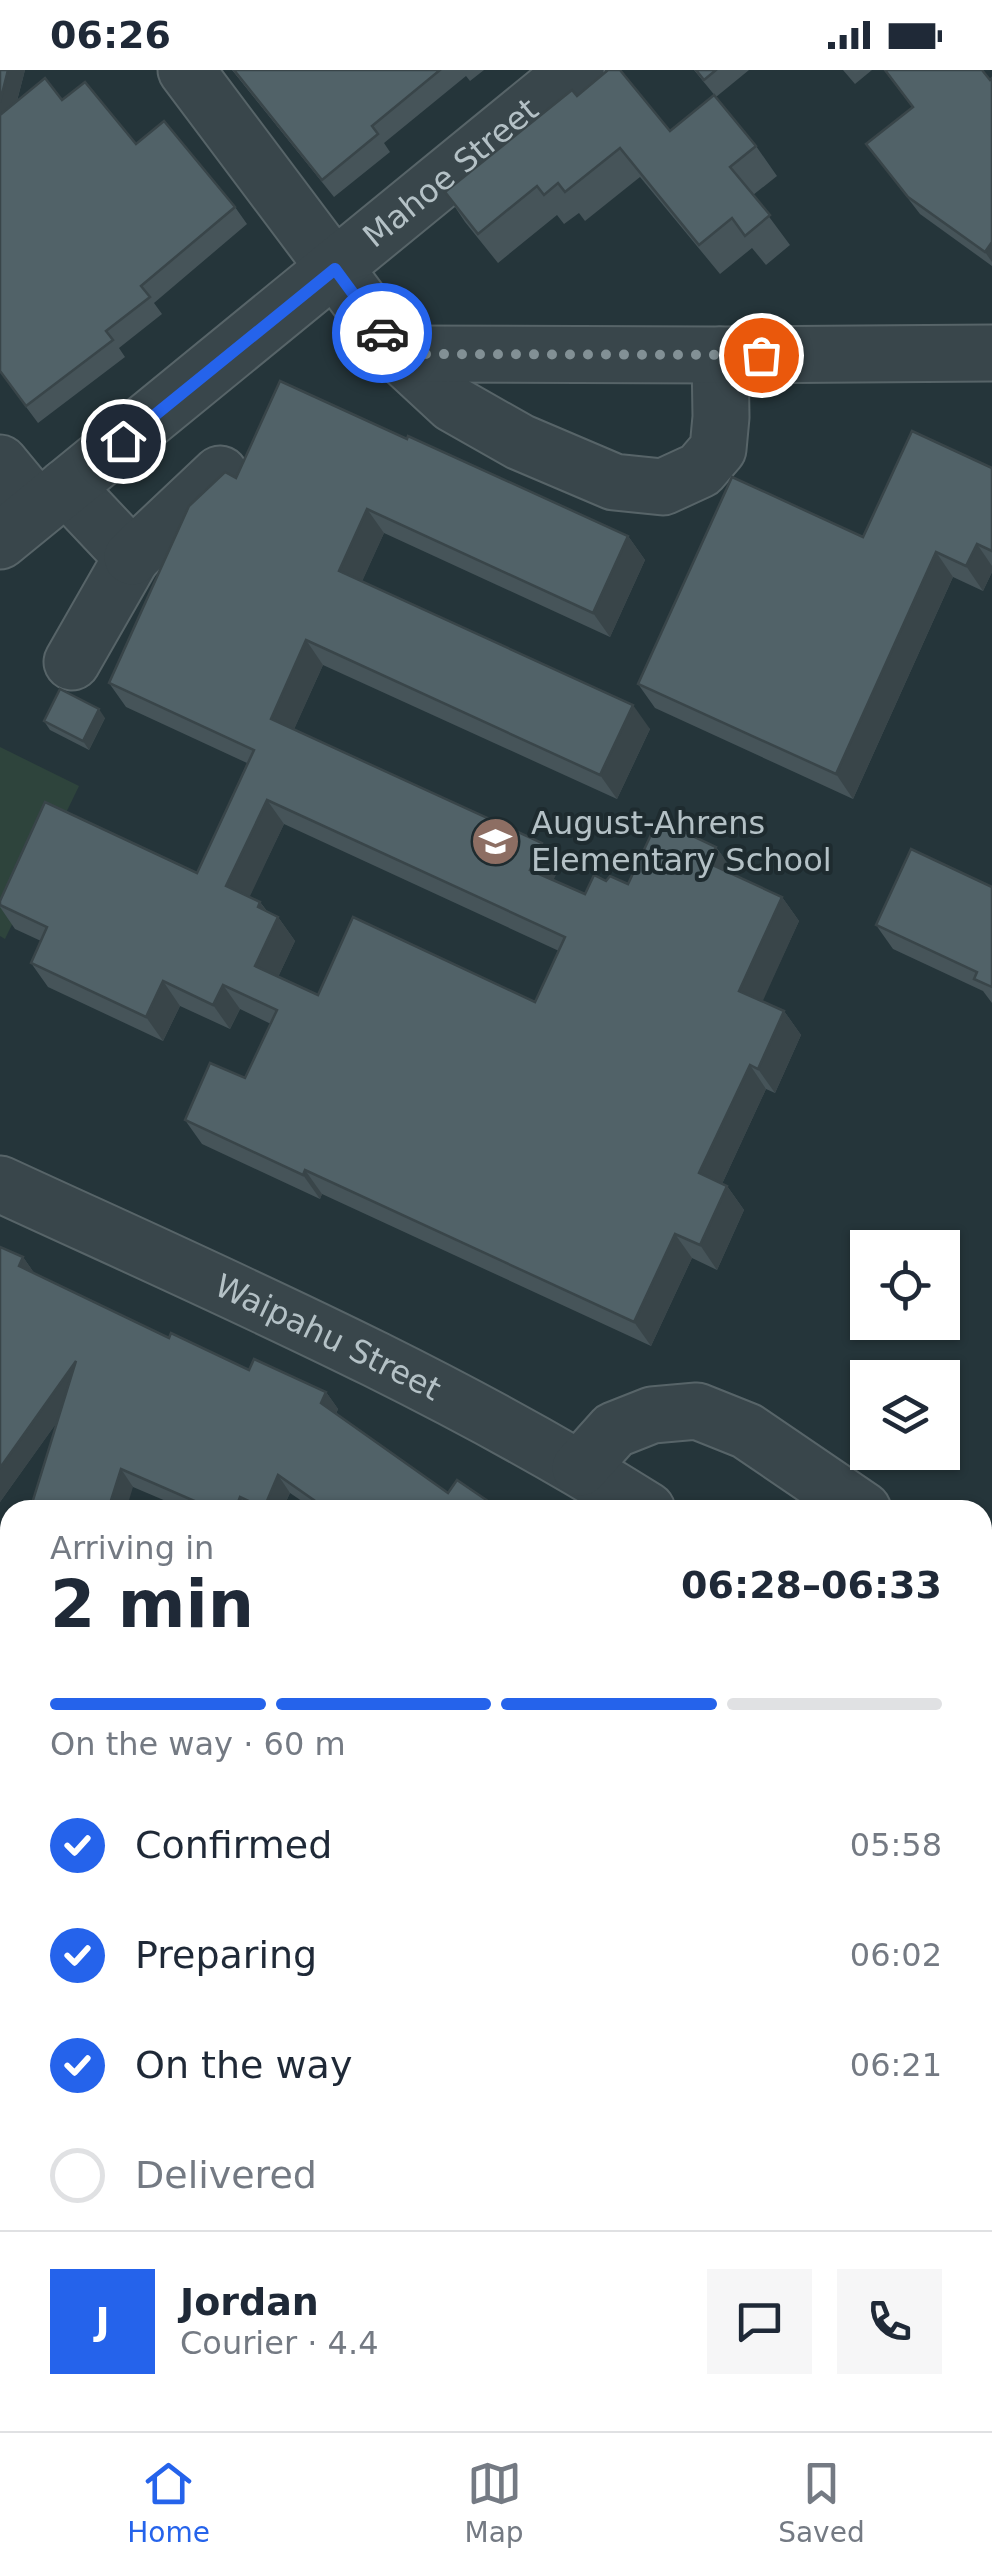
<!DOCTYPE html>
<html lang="en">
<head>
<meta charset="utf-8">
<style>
	:root { --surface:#fff; --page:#f6f6f7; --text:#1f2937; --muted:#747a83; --line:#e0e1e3; --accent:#2563eb }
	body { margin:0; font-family:"DejaVu Sans",sans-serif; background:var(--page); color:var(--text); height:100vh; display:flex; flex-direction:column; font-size:38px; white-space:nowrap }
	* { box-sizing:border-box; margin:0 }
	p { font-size:32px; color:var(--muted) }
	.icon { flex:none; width:55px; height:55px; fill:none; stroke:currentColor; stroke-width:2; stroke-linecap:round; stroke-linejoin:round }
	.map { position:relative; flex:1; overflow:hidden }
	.drawer { position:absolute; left:0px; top:1430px; width:992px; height:932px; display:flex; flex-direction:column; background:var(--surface); border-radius:30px 30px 0 0; box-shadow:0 2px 8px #0004 }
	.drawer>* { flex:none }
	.tools { position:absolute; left:850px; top:1160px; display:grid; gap:20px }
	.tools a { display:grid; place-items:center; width:110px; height:110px; border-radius:0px; background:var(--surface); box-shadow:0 2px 8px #0004; font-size:50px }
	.pin { position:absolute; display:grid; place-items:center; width:85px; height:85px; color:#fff; margin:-42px; border:5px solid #fff; border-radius:50%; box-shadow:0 2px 10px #0007 }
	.courier { position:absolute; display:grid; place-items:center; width:100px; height:100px; margin:-50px; border:8px solid #2563eb; border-radius:50%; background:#fff; color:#222; box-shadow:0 2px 12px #0007 }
	.summary em { font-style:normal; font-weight:800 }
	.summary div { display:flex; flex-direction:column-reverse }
	.summary { display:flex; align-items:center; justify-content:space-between; height:170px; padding:0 50px }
	h1 { font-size:65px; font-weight:800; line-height:75px }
	.bar { display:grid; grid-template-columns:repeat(4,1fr); gap:15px 10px; align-content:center; height:120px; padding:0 50px }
	.bar i { height:12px; border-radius:8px; background:var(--line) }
	.bar .selected { background:var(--accent) }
	.bar p { grid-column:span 4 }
	.line { display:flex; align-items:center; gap:25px; padding:0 50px; border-top:2px solid var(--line) }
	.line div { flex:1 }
	.round { display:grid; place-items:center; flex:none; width:105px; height:105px; border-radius:0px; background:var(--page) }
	ol { padding:0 50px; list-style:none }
	li { display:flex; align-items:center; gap:30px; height:110px }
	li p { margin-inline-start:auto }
	li .icon { padding:10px; border-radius:50%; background:var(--accent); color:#fff; stroke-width:4 }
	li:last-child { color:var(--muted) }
	li i { width:55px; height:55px; border:5px solid var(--line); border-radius:50% }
	.status { display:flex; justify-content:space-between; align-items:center; height:70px; padding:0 50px; background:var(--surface); direction:ltr }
	.status svg { height:28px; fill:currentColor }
	.dock { display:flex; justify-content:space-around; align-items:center; height:140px; border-top:2px solid var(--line); background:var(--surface); font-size:28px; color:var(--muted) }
	.dock a { display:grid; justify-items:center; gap:5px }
	.dock .selected { color:var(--accent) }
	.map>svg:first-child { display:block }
	.green { fill:#2e443c }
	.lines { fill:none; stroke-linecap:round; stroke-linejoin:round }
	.minor-casing { stroke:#576468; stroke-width:59 }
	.minor { stroke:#39464b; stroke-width:55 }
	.wall { fill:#465459; fill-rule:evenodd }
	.shaded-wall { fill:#394549 }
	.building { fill:#516268; stroke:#394549; stroke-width:2.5; fill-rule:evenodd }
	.done { stroke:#829095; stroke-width:10; stroke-dasharray:0 18 }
	.route { stroke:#2563eb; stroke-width:12 }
	.labels { text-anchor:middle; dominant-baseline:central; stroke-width:8; stroke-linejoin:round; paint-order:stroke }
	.street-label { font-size:32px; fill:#b4c1c6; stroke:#1e2b2f }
	.poi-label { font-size:32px; fill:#b4c1c6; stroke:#1e2b2f; text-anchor:start }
</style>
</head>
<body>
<div class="status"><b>06:26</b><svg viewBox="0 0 49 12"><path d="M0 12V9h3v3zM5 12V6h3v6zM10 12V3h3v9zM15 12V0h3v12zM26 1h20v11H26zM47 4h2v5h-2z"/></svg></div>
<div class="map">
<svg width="992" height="2361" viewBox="0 0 992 2361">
	<rect width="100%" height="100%" fill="#25353a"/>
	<path class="green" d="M0,677L79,716L5,869L0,866Z"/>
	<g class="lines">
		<defs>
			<g id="minor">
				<path d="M186,0L399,284L453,334L520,372L614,412L663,417L700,400L718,379L721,347L720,285"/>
				<path d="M399,284L720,285L992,283"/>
				<path d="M0,393L38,439"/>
				<path d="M66,417L132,487L72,592"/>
				<path id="s1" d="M0,471L576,0"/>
				<path d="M132,487L220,404"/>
				<path id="s2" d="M0,1114C219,1215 442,1311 647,1440"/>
				<path d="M580,1398L614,1360L652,1345L697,1341L747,1361L863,1440"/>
				<path d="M982,1522L992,1529"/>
				<path d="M982,1663L992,1669"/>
				<path d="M982,1808L992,1794"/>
				<path d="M982,2321L992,2328"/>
				<path d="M589,2361L595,2352"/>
			</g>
		</defs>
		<use href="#minor" class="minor-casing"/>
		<use href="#minor" class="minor"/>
	</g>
	<g class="wall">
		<path d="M0,0H25L17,31L62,30L136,74L235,137L247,154L154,233L162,244L119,278L125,287L38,353L0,302Z"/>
		<path d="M232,0H484L470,11L466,6L384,73L390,82L334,127Z"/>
		<path d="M694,0H749L716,27Z"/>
		<path d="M843,0H872L855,14Z"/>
		<path d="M884,0H982L990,10L992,8V196L920,144L866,74L913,38Z"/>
		<path d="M670,61L756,76L777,106L753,125L790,175L766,195L752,178L720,204L640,107L585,151L579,143L564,154L557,145L498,193L465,152L445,122Z"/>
		<path d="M407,369L628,466L645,490L610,567L384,463L362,511L650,659L617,729L323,595L294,659L559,798L553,810L585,824L606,811L628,814L716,777L733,801L732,804L782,827L799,851L762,931L784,941L801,965L775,1023L766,1019L722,1114L727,1116L744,1140L717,1200L692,1188L651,1276L322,1124L320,1129L202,1074L185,1050L245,1008L271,954L240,939L230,959L180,936L163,971L48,917L31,893L41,871L15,859L0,837V831L197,803L247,693L126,637L109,613L236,408ZM284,754L559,881L535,932L318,925L278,907L295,871L278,847L267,841L260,832L249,827Z"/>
		<path d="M992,398V502L983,521L953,507L853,729L655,638L638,614L863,467Z"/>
		<path d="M105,648L89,680L50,660L44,651Z"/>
		<path d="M992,817V933L983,921L893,879L876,855Z"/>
		<path d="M0,1177L23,1187L34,1203L169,1268L249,1300L326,1322L338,1339L336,1344L448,1423L501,1440H315L290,1423L282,1440H187L133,1417L57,1352L0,1432Z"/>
		<path d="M992,1876V2166L987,2163L982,2169V1890Z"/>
		<path d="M0,2173L10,2185V2205H4L0,2224Z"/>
		<path d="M352,2352H522L516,2361H361Z"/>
	</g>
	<g class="shaded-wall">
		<path d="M8,0H25L8,65L0,54V32Z"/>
		<path d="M992,172V192L985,182Z"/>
		<path d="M367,439L384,463L356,525L339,501Z"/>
		<path d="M628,466L645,490L610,567L593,543Z"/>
		<path d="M977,474L992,496V502L983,521L966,496Z"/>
		<path d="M936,482L953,507L853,729L836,704Z"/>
		<path d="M306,570L323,595L288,673L271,649Z"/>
		<path d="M633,635L650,659L617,729L600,705Z"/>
		<path d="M99,639L105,648L89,680L83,671Z"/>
		<path d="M267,730L284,754L243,841L226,816Z"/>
		<path d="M542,773L559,798L547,824L530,800Z"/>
		<path d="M716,777L733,801L725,817L708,793Z"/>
		<path d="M782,827L799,851L756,946L739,921Z"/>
		<path d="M260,832L275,853L278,847L295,871L272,920L255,896L258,837Z"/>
		<path d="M163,911L180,936L163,971L146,947Z"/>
		<path d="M223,915L240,939L230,959L213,935Z"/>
		<path d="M784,941L801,965L775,1023L758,999Z"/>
		<path d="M750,995L766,1019L716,1127L699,1103Z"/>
		<path d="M305,1100L322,1124L320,1129L303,1105Z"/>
		<path d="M727,1116L744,1140L717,1200L700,1175Z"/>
		<path d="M675,1164L692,1188L651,1276L634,1252Z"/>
		<path d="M23,1187L35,1204L19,1196Z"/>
		<path d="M76,1291L88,1309L0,1432V1398Z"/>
		<path d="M326,1322L338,1339L333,1350L321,1333Z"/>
		<path d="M121,1399L133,1417L126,1440H108Z"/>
		<path d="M278,1405L290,1423L282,1440H265L264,1438Z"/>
		<path d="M240,1427L249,1440H235Z"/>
		<path d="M10,1586V1662L0,1683V1607Z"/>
		<path d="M2,2174L10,2185V2201L0,2187Z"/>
		<path d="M0,2199L4,2205L0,2224Z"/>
		<path d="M498,2352H522L516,2361H492Z"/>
		<path d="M896,2352L890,2361H877L871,2353Z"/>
	</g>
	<g class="building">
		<path d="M0,0H8L0,32Z"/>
		<path d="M234,0H440L372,56L378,64L322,110Z"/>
		<path d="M608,0H620L670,61L714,25L756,76L730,97L770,145L745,166L732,148L699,175L620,78L565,122L558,113L544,125L537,116L478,164L445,122L572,20L577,26Z"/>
		<path d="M696,0H716L704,10Z"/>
		<path d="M885,0H982L990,10L992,8V172L985,182L908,127L866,74L913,37Z"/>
		<path d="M45,8L62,30L85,12L136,74L164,51L235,137L141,216L150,227L106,261L113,270L26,336L0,301V45Z"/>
		<path d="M280,311L407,369L408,366L628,466L593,543L367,439L339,501L633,635L600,705L306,570L271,649L542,773L530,800L585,824L594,805L606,811L610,806L628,814L656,754L661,756L663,752L716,777L708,793L782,827L739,921L784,941L758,999L750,995L699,1103L727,1116L700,1175L675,1164L634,1252L305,1100L303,1105L185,1050L210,993L245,1008L277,940L223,915L213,935L163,911L146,947L31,893L47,857L0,835V831L45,732L197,803L254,680L109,613L189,436L225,402L236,408ZM267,730L565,867L535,932L353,847L318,925L255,896L278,847L258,837L260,832L226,816Z"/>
		<path d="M912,361L992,398V481L977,474L966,496L936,482L836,704L638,614L732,407L863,467Z"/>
		<path d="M60,619L99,639L83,671L44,651Z"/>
		<path d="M911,779L992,817V917L974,909L977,902L876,855Z"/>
		<path d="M0,1177L23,1187L19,1196L169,1268L171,1263L249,1300L254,1289L326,1322L321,1333L448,1423L457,1410L501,1440H328L278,1405L264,1438L240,1427L235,1440H215L121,1399L108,1440H30L76,1291L0,1398Z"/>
		<path d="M0,1575L10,1580V1586L0,1607Z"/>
		<path d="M10,1823V1848L0,1831V1829Z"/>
		<path d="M992,1876V2157L982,2151V1890Z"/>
		<path d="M361,2352H498L492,2361H373Z"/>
		<path d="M626,2352H872L883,2361H620Z"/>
	</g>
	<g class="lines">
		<path class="done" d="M382,263L399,284L761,285"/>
		<path class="route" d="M123,371L335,199L382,263"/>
	</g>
	<defs>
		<symbol id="school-disc" viewBox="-11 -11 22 22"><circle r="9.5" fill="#8d6e63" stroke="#1e2b2f"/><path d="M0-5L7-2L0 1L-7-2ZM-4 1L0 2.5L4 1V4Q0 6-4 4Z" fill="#fff"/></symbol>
	</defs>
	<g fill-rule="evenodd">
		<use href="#school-disc" x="468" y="744" width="55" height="55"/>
	</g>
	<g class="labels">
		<g class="street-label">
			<text stroke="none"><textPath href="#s1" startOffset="582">Mahoe Street</textPath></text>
			<text stroke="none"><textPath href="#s2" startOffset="362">Waipahu Street</textPath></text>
		</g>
		<g class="poi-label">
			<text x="531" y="753">August-Ahrens<tspan x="531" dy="37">Elementary School</tspan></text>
		</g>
	</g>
</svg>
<div class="tools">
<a><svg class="icon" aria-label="locate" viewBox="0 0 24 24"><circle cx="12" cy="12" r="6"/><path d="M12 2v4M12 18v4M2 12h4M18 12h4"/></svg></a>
<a><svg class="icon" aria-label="layers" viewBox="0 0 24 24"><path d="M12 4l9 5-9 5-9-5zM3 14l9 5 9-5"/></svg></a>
</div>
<div class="pin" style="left:761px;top:285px;background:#ea580c"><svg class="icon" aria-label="bag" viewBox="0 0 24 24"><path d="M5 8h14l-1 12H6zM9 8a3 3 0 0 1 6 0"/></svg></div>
<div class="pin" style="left:123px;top:371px;background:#1f2937"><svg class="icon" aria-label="home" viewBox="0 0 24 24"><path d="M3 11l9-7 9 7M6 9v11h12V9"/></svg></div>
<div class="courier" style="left:382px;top:263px"><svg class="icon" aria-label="car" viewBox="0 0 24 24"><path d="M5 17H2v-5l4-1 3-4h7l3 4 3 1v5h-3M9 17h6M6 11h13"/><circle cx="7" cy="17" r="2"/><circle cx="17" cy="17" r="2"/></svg></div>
<section class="drawer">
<div class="summary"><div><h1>2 min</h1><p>Arriving in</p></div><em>06:28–06:33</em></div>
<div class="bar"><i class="selected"></i><i class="selected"></i><i class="selected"></i><i></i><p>On the way · 60 m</p></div>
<ol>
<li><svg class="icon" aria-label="check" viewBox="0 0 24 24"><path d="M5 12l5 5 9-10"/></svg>Confirmed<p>05:58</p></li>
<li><svg class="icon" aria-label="check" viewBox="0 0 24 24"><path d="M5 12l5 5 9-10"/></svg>Preparing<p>06:02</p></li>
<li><svg class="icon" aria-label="check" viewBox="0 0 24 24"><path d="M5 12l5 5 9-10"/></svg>On the way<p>06:21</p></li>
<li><i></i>Delivered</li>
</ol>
<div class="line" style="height:180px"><b class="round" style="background:var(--accent);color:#fff">J</b><div><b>Jordan</b><p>Courier · 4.4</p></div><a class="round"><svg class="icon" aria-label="chat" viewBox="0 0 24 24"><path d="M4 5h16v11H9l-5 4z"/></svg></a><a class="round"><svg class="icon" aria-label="phone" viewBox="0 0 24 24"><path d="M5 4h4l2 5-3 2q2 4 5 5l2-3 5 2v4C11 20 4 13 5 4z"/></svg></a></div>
</section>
</div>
<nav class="dock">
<a class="selected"><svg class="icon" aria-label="home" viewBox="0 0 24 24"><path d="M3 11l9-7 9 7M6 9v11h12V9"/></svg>Home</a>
<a><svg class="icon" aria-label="map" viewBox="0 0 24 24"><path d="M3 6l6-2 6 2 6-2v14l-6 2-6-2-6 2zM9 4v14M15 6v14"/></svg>Map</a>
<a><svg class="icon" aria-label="saved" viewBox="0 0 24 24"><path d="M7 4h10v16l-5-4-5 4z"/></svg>Saved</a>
</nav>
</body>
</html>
